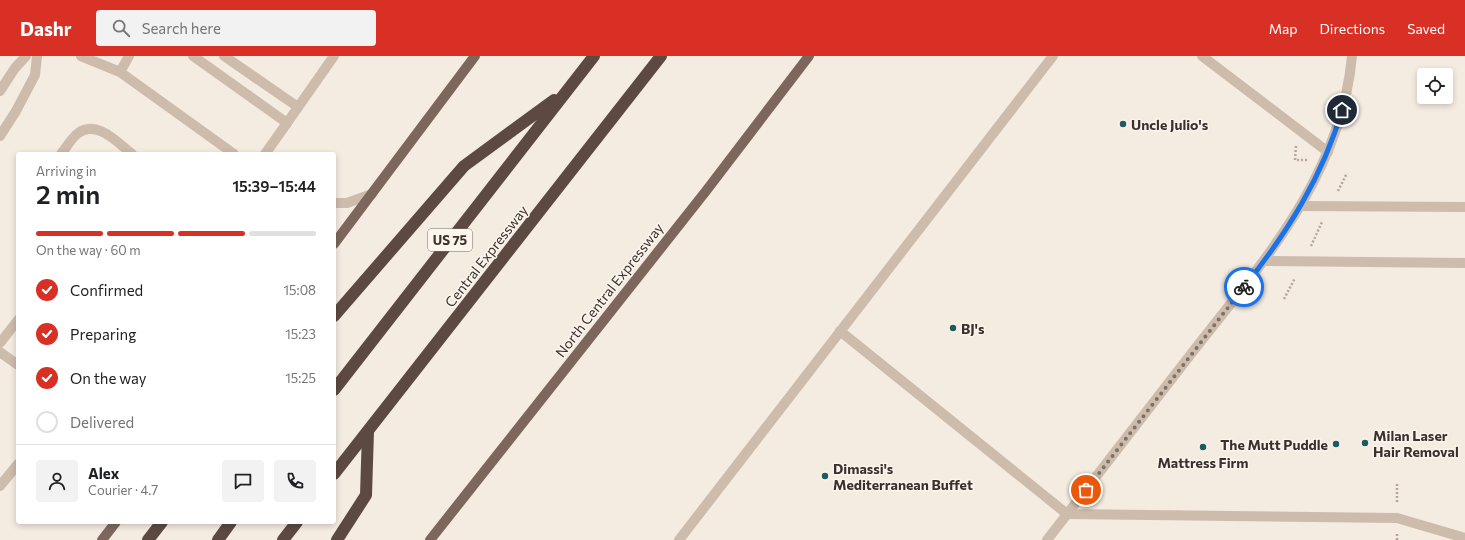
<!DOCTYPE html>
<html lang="en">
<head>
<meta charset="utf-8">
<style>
	:root { --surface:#fff; --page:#f2f2f2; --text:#202124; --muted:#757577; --line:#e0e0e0; --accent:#d93025 }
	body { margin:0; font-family:Commissioner,sans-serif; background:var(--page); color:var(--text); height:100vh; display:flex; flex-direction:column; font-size:15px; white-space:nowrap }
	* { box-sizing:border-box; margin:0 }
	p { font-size:13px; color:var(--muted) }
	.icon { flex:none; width:22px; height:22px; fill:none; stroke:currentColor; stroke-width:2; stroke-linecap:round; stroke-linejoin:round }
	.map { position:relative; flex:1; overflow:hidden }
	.details { position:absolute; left:16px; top:96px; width:320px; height:372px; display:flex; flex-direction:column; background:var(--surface); border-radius:4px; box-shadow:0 2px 6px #0003 }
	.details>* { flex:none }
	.controls { position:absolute; left:1417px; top:12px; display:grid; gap:8px }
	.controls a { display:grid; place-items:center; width:36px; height:36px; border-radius:4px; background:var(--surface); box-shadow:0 2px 6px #0003; font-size:20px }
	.pin { position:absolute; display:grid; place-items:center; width:34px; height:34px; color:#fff; margin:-17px; border:2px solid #fff; border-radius:50%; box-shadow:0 1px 4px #0007 }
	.courier { position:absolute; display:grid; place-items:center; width:40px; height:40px; margin:-20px; border:3px solid #1a73e8; border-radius:50%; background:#fff; color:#222; box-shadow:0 1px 5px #0007 }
	.head em { font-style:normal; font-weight:600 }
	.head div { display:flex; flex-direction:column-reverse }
	.head { display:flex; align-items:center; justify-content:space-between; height:68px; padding:0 20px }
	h1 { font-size:26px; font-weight:600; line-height:30px }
	.bar { display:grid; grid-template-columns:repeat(4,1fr); gap:6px 4px; align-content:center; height:48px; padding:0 20px }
	.bar i { height:5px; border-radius:3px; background:var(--line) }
	.bar .on { background:var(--accent) }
	.bar p { grid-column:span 4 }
	.line { display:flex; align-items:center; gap:10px; padding:0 20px; border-top:1px solid var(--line) }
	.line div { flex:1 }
	.round { display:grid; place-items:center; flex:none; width:42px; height:42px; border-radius:4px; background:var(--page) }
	ol { padding:0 20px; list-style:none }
	li { display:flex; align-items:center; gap:12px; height:44px }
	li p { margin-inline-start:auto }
	li .icon { padding:4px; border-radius:50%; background:var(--accent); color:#fff; stroke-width:4 }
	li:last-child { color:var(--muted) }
	li i { width:22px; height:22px; border:2px solid var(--line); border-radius:50% }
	header { display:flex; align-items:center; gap:24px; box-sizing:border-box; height:56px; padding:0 20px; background:var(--accent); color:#fff }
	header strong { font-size:19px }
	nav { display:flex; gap:22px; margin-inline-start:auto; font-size:14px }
	.search { width:280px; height:36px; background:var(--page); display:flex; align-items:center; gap:10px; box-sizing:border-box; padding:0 14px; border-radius:4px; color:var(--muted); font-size:15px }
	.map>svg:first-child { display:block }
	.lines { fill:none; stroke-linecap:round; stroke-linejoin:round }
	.path { stroke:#b9a596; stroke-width:2.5; stroke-dasharray:2 2; stroke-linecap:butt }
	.minor { stroke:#cdbbac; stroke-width:10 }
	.major { stroke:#7d675c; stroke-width:10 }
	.highway { stroke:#5c4a42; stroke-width:12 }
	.done { stroke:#7c716b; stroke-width:4; stroke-dasharray:0 7.2 }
	.route { stroke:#1a73e8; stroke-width:5 }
	.poi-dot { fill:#1f5a5e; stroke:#fbf5ee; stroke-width:1.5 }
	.labels { text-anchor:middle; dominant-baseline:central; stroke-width:3; stroke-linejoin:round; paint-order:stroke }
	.shield { fill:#fbf5ee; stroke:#756b66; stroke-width:1 }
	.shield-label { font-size:13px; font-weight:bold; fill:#3b302b }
	.poi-label { font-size:14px; font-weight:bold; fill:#3b302b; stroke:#fbf5ee; text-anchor:start }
	.street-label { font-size:14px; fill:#3b302b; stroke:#fbf5ee }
</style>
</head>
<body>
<header>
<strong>Dashr</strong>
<div class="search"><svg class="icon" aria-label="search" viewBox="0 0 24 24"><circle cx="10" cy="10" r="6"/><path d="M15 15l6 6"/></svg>Search here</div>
<nav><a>Map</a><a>Directions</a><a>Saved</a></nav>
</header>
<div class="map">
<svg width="1465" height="484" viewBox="0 0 1465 484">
	<rect width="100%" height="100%" fill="#f4ebe1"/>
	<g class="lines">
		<g class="path">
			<path d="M1296,90L1295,104H1307"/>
			<path d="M1338,135L1347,117"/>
			<path d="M1311,190L1322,166"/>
			<path d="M1284,243L1295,222"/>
			<path d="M1397,428V447"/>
			<path d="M1397,478V484"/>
		</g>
		<g class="minor">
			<path d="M81,0L120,16L234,98"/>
			<path d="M193,0L287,67L265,98"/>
			<path d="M224,0L298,51"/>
			<path d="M1202,0L1328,96"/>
			<path d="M120,16L129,0"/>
			<path d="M0,35L15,12L26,0"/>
			<path d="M287,67L334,0"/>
			<path d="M0,80L16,55L35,19L37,0"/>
			<path d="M61,98C66,92 71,83 77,78C96,62 118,87 132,98"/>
			<path d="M334,147H347L372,138"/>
			<path d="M1301,150L1465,151"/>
			<path d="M1264,205L1465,207"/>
			<path d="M840,275L1067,458L1397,462L1465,482"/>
			<path d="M0,287L18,264"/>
			<path d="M0,296L18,309"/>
			<path d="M0,430L18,408"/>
			<path d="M679,484L1053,0"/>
			<path d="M1047,484C1095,422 1143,360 1191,298C1262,207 1341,120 1352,0"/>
		</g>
		<g class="major">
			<path d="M334,188L475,0"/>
			<path d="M102,484L116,466"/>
			<path d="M430,484L706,135L809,0"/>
		</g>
		<g class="highway">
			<path d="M334,260L464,110L554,44"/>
			<path d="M334,334L594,0"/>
			<path d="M334,418L661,0"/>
			<path d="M148,484L162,466"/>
			<path d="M218,484L231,466"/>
			<path d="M283,484L297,466"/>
			<path d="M337,484L366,439L368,375"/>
		</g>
	</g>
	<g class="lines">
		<path class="done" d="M1086,434L1244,231"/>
		<path class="route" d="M1244,231C1287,177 1323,120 1342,54"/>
	</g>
	<g class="poi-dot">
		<circle cx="1123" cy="68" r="4"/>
		<circle cx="953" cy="272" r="4"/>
		<circle cx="1365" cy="387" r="4"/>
		<circle cx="1336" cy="388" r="4"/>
		<circle cx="1203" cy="391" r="4"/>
		<circle cx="825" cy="420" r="4"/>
	</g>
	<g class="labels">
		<rect class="shield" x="428" y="173" width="44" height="22" rx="3"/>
		<g class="shield-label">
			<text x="450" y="184">US 75</text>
		</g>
		<g class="poi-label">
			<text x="1131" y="68">Uncle Julio's</text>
			<text x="961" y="272">BJ's</text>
			<text x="1373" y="379">Milan Laser<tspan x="1373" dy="16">Hair Removal</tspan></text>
			<text x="1328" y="388" text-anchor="end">The Mutt Puddle</text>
			<text x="1203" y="406" text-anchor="middle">Mattress Firm</text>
			<text x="833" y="412">Dimassi's<tspan x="833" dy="16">Mediterranean Buffet</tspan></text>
		</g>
		<g class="street-label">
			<text transform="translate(486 200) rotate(-52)">Central Expressway</text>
			<text transform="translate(609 234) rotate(-52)">North Central Expressway</text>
		</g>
	</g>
</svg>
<div class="controls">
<a><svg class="icon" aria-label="locate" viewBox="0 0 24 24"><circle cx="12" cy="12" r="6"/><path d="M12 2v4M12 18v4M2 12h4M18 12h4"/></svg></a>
</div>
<div class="pin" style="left:1086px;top:434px;background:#ea580c"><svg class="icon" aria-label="bag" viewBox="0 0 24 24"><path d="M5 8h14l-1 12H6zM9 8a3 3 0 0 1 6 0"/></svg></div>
<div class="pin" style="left:1342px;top:54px;background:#1f2937"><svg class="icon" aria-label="home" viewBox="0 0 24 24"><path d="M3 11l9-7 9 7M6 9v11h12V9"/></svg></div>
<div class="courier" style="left:1244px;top:231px"><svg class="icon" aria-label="bike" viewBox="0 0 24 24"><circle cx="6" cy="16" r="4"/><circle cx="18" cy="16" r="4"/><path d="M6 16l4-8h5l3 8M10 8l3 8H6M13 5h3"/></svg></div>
<section class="details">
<div class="head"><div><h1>2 min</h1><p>Arriving in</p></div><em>15:39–15:44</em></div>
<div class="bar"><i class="on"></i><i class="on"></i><i class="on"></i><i></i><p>On the way · 60 m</p></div>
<ol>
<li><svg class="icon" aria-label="check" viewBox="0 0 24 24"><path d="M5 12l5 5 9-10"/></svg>Confirmed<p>15:08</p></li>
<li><svg class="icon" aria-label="check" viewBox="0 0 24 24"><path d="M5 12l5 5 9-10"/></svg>Preparing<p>15:23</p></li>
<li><svg class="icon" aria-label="check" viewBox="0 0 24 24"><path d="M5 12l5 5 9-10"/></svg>On the way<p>15:25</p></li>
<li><i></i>Delivered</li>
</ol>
<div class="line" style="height:72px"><a class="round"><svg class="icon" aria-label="person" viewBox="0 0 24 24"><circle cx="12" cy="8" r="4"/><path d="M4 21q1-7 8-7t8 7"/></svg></a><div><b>Alex</b><p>Courier · 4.7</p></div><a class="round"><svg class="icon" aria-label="chat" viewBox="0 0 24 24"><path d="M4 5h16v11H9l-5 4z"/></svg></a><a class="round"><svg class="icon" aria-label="phone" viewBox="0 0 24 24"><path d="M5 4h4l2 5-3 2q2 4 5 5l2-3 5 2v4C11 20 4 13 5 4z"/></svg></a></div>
</section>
</div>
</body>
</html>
